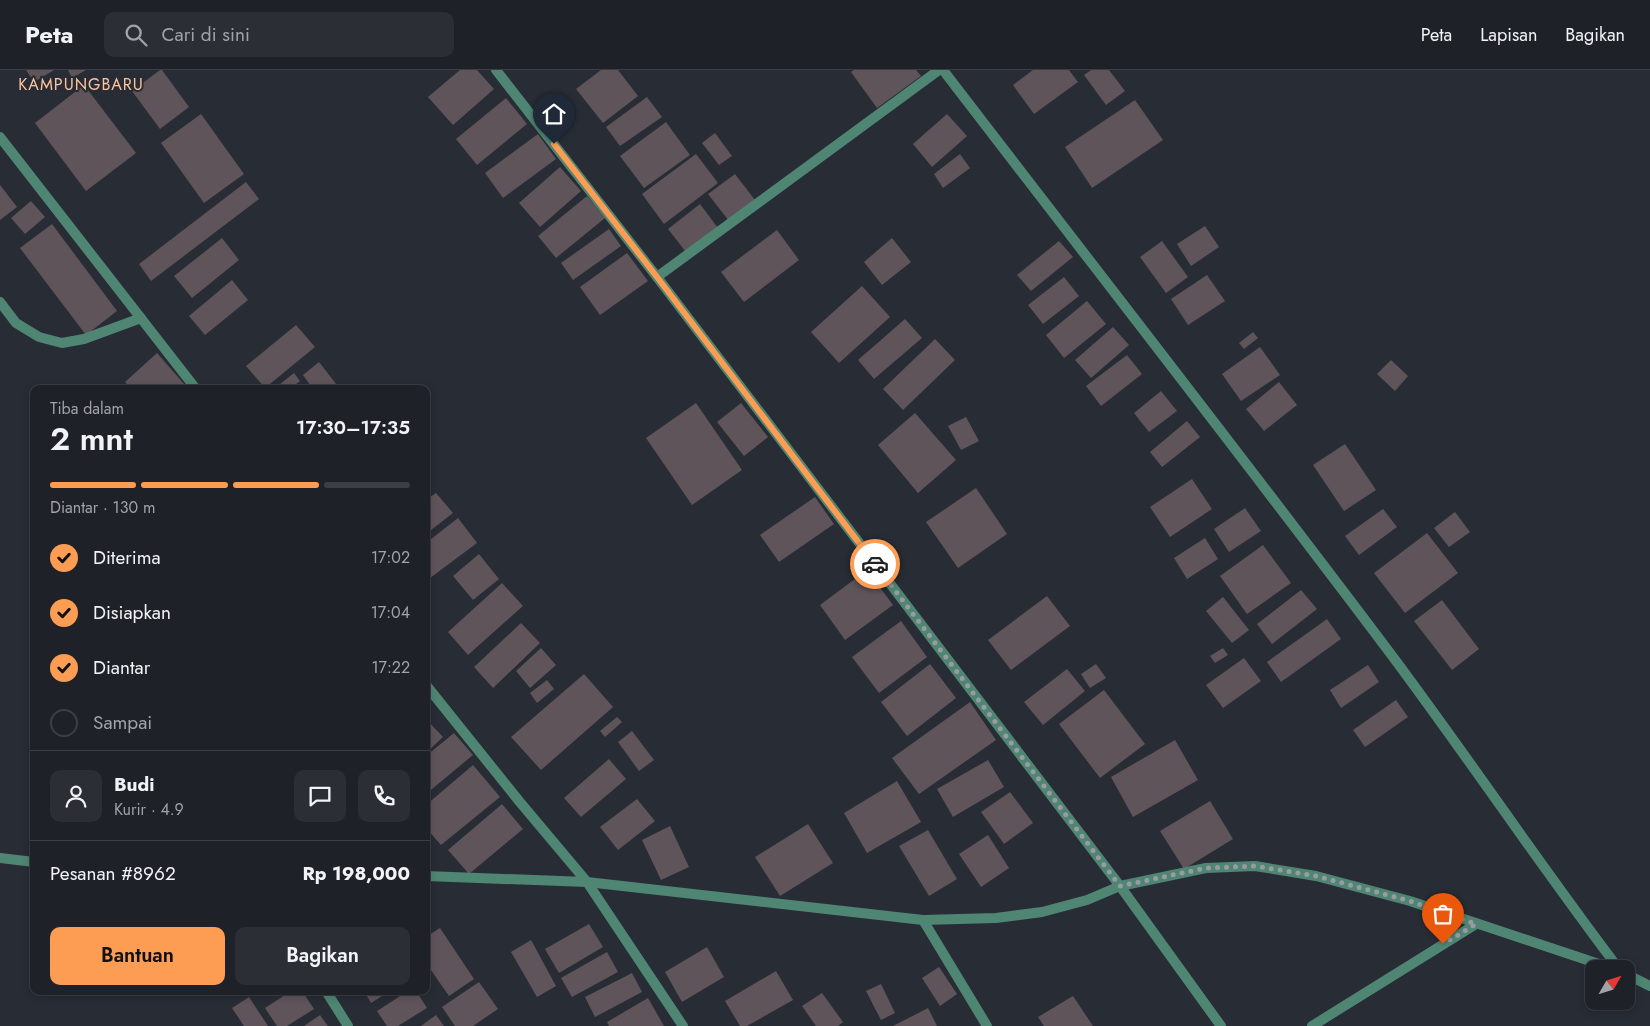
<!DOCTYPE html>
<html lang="id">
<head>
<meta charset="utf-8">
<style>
	:root { --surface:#1e2128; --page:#2b2e34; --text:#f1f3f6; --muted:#a1a3a8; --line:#3c3e45; --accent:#fd9d54 }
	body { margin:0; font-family:Jost,sans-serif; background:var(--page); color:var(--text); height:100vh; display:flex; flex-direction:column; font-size:19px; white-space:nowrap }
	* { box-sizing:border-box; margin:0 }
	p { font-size:16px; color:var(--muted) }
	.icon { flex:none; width:28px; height:28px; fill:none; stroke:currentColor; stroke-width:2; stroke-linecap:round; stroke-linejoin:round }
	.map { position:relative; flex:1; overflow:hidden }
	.panel { position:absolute; left:30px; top:315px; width:400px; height:610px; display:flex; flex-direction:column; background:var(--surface); border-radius:10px; box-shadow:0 2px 8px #0003,0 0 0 1px var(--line) }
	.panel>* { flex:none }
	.needle { width:32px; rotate:51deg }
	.fabs { position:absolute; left:1585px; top:890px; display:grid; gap:10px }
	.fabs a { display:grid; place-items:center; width:50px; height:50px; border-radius:10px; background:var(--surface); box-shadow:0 2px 8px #0003,0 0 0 1px var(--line); font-size:25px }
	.pin { position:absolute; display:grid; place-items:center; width:42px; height:42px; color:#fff; margin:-51px -21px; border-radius:50% 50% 50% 0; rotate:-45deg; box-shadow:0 0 5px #0007 }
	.pin .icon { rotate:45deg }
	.courier { position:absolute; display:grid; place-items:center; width:50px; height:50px; margin:-25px; border:4px solid #fd9d54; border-radius:50%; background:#fff; color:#222; box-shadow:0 1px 6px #0007 }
	.headline em { font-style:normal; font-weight:600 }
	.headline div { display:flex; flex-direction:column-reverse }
	.headline { display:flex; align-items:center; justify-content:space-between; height:85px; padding:0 20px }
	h1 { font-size:32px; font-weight:600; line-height:38px }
	.bar { display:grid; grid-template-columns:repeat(4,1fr); gap:8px 5px; align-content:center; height:60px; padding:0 20px }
	.bar i { height:6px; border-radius:4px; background:var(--line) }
	.bar .selected { background:var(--accent) }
	.bar p { grid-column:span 4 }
	.line { display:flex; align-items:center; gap:12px; padding:0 20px; border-top:1px solid var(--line) }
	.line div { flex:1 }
	.round { display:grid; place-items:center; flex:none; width:52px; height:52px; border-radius:10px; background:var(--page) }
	ol { padding:0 20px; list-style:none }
	li { display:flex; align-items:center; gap:15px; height:55px }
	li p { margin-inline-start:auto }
	li .icon { padding:5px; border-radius:50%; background:var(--accent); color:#111; stroke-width:4 }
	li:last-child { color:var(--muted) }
	li i { width:28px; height:28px; border:2px solid var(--line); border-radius:50% }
	.primary-button { display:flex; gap:10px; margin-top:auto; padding:10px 20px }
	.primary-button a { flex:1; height:58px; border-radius:10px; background:var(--accent); color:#111; font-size:20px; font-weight:600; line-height:58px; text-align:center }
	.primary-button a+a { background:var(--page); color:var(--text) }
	header { display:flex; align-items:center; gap:30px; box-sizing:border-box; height:70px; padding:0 25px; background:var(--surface); border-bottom:1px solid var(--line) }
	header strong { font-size:24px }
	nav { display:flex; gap:28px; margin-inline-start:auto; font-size:18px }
	.search { width:350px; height:45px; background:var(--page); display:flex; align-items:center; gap:12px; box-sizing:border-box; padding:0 18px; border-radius:10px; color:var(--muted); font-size:19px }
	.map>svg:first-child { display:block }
	.building { fill:#5f545a }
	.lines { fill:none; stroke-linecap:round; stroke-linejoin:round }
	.minor { stroke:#4f8573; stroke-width:10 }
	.done { stroke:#989ba2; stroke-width:5; stroke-dasharray:0 9 }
	.route { stroke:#fd9d54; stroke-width:6 }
	.labels { text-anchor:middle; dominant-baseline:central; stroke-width:4; stroke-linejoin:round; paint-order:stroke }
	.quarter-label { font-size:16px; letter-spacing:1px; fill:#fbc49f; stroke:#282c35 }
</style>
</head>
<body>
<header>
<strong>Peta</strong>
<div class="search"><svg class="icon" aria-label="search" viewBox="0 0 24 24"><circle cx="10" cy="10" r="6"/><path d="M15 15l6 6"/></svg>Cari di sini</div>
<nav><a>Peta</a><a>Lapisan</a><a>Bagikan</a></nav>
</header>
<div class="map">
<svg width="1650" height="956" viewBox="0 0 1650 956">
	<rect width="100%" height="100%" fill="#282c35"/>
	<g class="building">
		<path d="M26,0H54L34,12Z"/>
		<path d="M68,0H86L72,8Z"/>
		<path d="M160,0H162L189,37L160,59L132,21Z"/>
		<path d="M460,0H477L494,19L453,55L428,27Z"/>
		<path d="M601,0H618L638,26L603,53L576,19Z"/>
		<path d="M854,0H916L921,6L877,38L851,2Z"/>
		<path d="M1033,0H1069L1078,12L1034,44L1013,15Z"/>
		<path d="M1091,0H1109L1125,21L1106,35L1084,5Z"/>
		<path d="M84,15L136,83L86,121L35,53Z"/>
		<path d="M647,27L662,47L620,76L606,57Z"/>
		<path d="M506,28L527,54L477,95L456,69Z"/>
		<path d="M1135,30L1163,70L1092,118L1065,77Z"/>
		<path d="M201,44L244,104L204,133L161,73Z"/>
		<path d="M947,44L967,66L932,97L913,74Z"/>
		<path d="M666,52L690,85L644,118L620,86Z"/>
		<path d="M715,63L732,86L719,95L702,73Z"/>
		<path d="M538,64L556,89L503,128L485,103Z"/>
		<path d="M696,84L718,113L664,154L642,124Z"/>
		<path d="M960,84L970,98L943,118L934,104Z"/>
		<path d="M560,97L581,121L540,157L519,133Z"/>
		<path d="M735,104L755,130L729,151L708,124Z"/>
		<path d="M246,112L259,129L151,211L139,194Z"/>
		<path d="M0,115L17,137L0,150Z"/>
		<path d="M587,126L605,148L556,188L538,166Z"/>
		<path d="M31,131L45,147L25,164L11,148Z"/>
		<path d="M700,134L718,158L686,182L668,159Z"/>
		<path d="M52,154L117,241L86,265L20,178Z"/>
		<path d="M1205,156L1219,177L1191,196L1177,174Z"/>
		<path d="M609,159L621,176L573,210L561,193Z"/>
		<path d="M777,160L799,190L744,232L721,202Z"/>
		<path d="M222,168L239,190L192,228L174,206Z"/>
		<path d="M892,168L911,192L882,215L864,192Z"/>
		<path d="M1059,171L1073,187L1031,221L1017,205Z"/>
		<path d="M1162,171L1188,207L1166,223L1140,187Z"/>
		<path d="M627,183L648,211L600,245L580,217Z"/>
		<path d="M1207,205L1225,231L1188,255L1171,229Z"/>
		<path d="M1064,207L1079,226L1043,254L1028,235Z"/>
		<path d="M232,210L248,230L205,265L189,246Z"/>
		<path d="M862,216L890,247L839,293L811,262Z"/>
		<path d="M1087,231L1106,254L1064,288L1046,265Z"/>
		<path d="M905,249L922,268L874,309L858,290Z"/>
		<path d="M296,255L315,277L265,318L246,296Z"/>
		<path d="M1113,257L1129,275L1091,308L1075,290Z"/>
		<path d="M1253,262L1258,268L1244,279L1239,273Z"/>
		<path d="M935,269L955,290L903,340L883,319Z"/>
		<path d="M1260,277L1280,305L1241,331L1222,304Z"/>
		<path d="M157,283L185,315L181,319H131L125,312Z"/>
		<path d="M1127,285L1142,304L1101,336L1086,316Z"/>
		<path d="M1391,290L1408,306L1395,321L1377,304Z"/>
		<path d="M319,292L340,319H313L303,305Z"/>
		<path d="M294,303L300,311L290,319H274Z"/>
		<path d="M1279,312L1297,335L1264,361L1246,339Z"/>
		<path d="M1161,321L1177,341L1149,362L1134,343Z"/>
		<path d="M696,333L742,400L692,435L646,368Z"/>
		<path d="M741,333L768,367L744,386L717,352Z"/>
		<path d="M915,343L956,390L918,423L878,375Z"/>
		<path d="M966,347L979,371L961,380L948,356Z"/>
		<path d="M1187,351L1200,367L1162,397L1150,382Z"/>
		<path d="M1345,374L1376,420L1344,441L1313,395Z"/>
		<path d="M1192,409L1212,439L1170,467L1150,437Z"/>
		<path d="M976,418L1007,464L958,498L926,452Z"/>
		<path d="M436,423L453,443L426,464V430Z"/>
		<path d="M815,427L834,454L779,492L760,465Z"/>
		<path d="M1245,438L1261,461L1229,482L1214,459Z"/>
		<path d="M1383,439L1397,457L1359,485L1345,466Z"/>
		<path d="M1455,442L1470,462L1449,477L1434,458Z"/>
		<path d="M458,448L477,473L426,511V473Z"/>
		<path d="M1427,463L1458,503L1405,543L1374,503Z"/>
		<path d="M1205,468L1218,489L1187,509L1174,488Z"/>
		<path d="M1263,475L1291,513L1247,544L1220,506Z"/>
		<path d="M479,484L499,509L473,530L453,506Z"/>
		<path d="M867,500L893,535L845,570L820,535Z"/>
		<path d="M502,513L523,536L468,585L448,562Z"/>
		<path d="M1301,520L1317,539L1272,574L1257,554Z"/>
		<path d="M1047,526L1070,556L1011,600L988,570Z"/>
		<path d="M1223,527L1249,560L1232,573L1206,541Z"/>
		<path d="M1442,530L1479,579L1452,600L1414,551Z"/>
		<path d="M1327,549L1341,569L1281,612L1267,592Z"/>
		<path d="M901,551L927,587L879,623L852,587Z"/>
		<path d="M521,553L540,573L493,618L474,597Z"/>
		<path d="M541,578L556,595L530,618L516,601Z"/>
		<path d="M1223,578L1228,585L1215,593L1210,586Z"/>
		<path d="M1244,588L1261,611L1223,638L1206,615Z"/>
		<path d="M930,594L956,628L907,666L881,632Z"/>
		<path d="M1096,594L1106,608L1090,618L1081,604Z"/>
		<path d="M1368,595L1379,612L1341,638L1330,620Z"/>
		<path d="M1067,599L1085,621L1043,655L1024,632Z"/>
		<path d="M584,604L613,637L541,700L511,667Z"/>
		<path d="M547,610L554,619L537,633L530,623Z"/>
		<path d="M1104,620L1145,674L1100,708L1059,654Z"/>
		<path d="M1396,630L1408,647L1365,677L1353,660Z"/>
		<path d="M970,632L996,670L919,724L892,688Z"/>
		<path d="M617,647L622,652L605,667L600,661Z"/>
		<path d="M426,649L443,667L426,683Z"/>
		<path d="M632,661L654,690L639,701L618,672Z"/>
		<path d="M454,663L473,685L426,724V686Z"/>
		<path d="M1175,670L1198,710L1133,747L1111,707Z"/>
		<path d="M609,689L626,709L581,747L564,728Z"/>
		<path d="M988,690L1004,717L953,747L937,719Z"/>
		<path d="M473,695L500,727L441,775L426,758V735Z"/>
		<path d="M897,711L921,752L867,783L844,743Z"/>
		<path d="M1010,722L1033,753L1004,774L981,742Z"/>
		<path d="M637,729L655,751L618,780L600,757Z"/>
		<path d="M1210,731L1233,769L1184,799L1160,761Z"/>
		<path d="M502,734L523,759L469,804L448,780Z"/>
		<path d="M808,754L833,793L780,826L755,787Z"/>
		<path d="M670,756L689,797L661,810L642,770Z"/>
		<path d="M928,760L957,809L929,826L899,776Z"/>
		<path d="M988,765L1009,798L981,817L959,784Z"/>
		<path d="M589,854L603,877L559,903L545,879Z"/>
		<path d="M440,858L474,909L449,926L426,893V867Z"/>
		<path d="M531,870L556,916L537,927L511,882Z"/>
		<path d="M707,877L724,907L682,932L665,902Z"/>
		<path d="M607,882L618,902L572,927L561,908Z"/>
		<path d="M939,897L957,924L940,936L922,908Z"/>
		<path d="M776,901L793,930L747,956H740L725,931Z"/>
		<path d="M632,903L642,922L595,947L585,927Z"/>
		<path d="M479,912L498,939L473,956H455L442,937Z"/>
		<path d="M881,914L895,943L881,950L866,921Z"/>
		<path d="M291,921H302L314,939L287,956H277L265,938Z"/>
		<path d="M364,921H390L371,933Z"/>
		<path d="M408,921H416L427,938L398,956H387L377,941Z"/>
		<path d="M822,923L843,952L838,956H816L802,936Z"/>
		<path d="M1073,926L1093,956H1044L1038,947Z"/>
		<path d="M249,927L268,956H244L232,938Z"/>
		<path d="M648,928L664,956H609L607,952Z"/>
		<path d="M928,938L937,956H893Z"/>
		<path d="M320,945L328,956H304Z"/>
		<path d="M436,945L444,956H421Z"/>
	</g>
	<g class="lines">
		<g class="minor">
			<path d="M496,0L657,207L1120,816L1221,956"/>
			<path d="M943,0C1091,193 1241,385 1387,579C1466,684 1539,794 1619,899"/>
			<path d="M0,67L196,319"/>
			<path d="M657,207L939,0"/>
			<path d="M0,232L16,253L39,267L62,273L84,269L141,248"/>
			<path d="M426,615L519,731L587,812L923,850L996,848L1042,842L1087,830L1120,816L1206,798L1255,796L1316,806L1410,831L1614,899"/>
			<path d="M0,788L34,792"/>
			<path d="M426,806L587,812L683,956"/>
			<path d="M923,850L987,956"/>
			<path d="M1626,904L1650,916"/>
			<path d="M326,921L348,956"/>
			<path d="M1312,956L1476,854"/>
		</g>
	</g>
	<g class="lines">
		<path class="done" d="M875,494L1120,816L1206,798L1255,796L1316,806L1410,831L1476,854L1443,874"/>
		<path class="route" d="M554,74L657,207L875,494"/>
	</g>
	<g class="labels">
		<g class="quarter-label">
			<text x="81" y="14">KAMPUNGBARU</text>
		</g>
	</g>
</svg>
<div class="fabs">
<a><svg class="needle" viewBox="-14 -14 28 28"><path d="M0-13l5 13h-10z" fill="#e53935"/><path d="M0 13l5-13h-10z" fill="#a1a3a8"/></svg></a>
</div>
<div class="pin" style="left:1443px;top:874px;background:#ea580c"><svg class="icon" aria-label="bag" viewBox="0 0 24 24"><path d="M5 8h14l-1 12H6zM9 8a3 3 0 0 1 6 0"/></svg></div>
<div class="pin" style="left:554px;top:74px;background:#1f2937"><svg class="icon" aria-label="home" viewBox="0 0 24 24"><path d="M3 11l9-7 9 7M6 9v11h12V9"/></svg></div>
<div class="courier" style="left:875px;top:494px"><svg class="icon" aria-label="car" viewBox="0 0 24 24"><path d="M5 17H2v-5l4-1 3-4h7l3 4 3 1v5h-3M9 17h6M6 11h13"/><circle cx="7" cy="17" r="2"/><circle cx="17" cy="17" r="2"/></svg></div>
<section class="panel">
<div class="headline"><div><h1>2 mnt</h1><p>Tiba dalam</p></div><em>17:30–17:35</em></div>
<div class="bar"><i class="selected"></i><i class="selected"></i><i class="selected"></i><i></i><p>Diantar · 130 m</p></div>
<ol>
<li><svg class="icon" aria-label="check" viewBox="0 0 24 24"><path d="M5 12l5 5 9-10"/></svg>Diterima<p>17:02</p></li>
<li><svg class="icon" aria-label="check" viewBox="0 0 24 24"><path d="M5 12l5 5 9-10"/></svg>Disiapkan<p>17:04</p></li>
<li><svg class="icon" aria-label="check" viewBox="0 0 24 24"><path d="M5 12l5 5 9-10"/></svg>Diantar<p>17:22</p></li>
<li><i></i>Sampai</li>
</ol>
<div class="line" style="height:90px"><a class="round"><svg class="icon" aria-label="person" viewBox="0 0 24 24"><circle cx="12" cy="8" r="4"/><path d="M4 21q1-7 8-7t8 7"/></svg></a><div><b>Budi</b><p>Kurir · 4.9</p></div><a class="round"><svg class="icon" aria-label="chat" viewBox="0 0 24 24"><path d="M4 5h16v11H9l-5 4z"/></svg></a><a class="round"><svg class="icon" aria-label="phone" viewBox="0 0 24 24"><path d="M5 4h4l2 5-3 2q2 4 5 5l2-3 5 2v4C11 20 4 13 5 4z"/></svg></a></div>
<div class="line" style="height:65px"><div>Pesanan #8962</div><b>Rp 198,000</b></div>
<div class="primary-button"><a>Bantuan</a><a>Bagikan</a></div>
</section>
</div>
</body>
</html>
